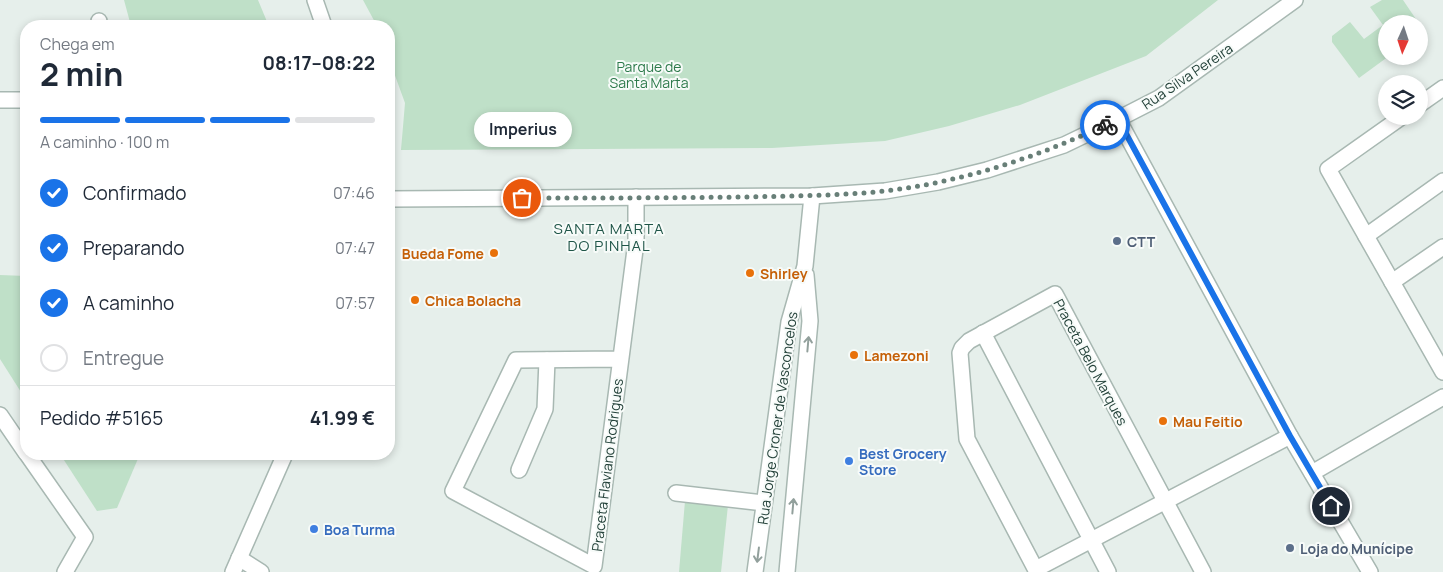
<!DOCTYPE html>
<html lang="pt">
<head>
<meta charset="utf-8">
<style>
	:root { --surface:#fff; --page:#f2f2f3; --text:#1f2937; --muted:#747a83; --line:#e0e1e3; --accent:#1a73e8 }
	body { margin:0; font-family:Manrope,sans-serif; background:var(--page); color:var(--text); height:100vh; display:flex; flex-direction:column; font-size:19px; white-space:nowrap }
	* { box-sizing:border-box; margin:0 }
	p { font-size:16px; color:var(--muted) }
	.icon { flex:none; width:28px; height:28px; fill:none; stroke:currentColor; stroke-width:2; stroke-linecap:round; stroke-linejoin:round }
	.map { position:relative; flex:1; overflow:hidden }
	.sheet { position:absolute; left:20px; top:20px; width:375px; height:440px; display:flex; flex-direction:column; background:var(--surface); border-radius:20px; box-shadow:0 2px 8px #0003 }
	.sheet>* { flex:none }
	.needle { width:32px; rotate:183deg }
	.controls { position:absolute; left:1378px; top:15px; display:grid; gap:10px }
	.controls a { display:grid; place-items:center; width:50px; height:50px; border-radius:50%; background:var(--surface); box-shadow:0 2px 8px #0003; font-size:25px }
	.pin { position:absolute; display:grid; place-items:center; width:42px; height:42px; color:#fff; margin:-21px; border:2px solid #fff; border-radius:50%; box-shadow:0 1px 5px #0007 }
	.courier { position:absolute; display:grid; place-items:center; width:50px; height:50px; margin:-25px; border:4px solid #1a73e8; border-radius:50%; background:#fff; color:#222; box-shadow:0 1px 6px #0007 }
	.bubble { position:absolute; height:35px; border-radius:18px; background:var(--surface); box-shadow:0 2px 8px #0003; font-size:16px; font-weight:700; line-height:35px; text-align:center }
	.headline em { font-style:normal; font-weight:700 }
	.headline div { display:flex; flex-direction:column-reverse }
	.headline { display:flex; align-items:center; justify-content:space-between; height:85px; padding:0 20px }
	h1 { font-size:32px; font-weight:700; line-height:38px }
	.bar { display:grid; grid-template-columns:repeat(4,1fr); gap:8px 5px; align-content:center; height:60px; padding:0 20px }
	.bar i { height:6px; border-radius:4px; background:var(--line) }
	.bar .selected { background:var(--accent) }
	.bar p { grid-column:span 4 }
	.line { display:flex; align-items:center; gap:12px; padding:0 20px; border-top:1px solid var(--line) }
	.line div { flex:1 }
	ol { padding:0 20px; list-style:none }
	li { display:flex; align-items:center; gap:15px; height:55px }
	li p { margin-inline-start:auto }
	li .icon { padding:5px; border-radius:50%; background:var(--accent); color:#fff; stroke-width:4 }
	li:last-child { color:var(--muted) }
	li i { width:28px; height:28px; border:2px solid var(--line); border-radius:50% }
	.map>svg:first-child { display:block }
	.green { fill:#bfe0c8 }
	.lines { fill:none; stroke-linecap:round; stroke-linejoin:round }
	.minor-casing { stroke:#a8b8b2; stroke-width:18 }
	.minor { stroke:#fff; stroke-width:15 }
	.oneway { stroke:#92a09c }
	.done { stroke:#687f78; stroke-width:5; stroke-dasharray:0 9 }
	.route { stroke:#1a73e8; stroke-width:6 }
	.service-dot { fill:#5c6f8a; stroke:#f7fbf9; stroke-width:2 }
	.food-dot { fill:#e8710a; stroke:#f7fbf9; stroke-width:2 }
	.shop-dot { fill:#3f7fe0; stroke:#f7fbf9; stroke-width:2 }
	.labels { text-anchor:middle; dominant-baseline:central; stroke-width:4; stroke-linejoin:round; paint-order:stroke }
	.park-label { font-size:14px; fill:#2d7a4b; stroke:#f7fbf9 }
	.street-label { font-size:14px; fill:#24423a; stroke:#f7fbf9 }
	.service-label { font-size:14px; font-weight:bold; fill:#4e5e75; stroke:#f7fbf9; text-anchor:start }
	.food-label { font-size:14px; font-weight:bold; fill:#c56008; stroke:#f7fbf9; text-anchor:start }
	.shop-label { font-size:14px; font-weight:bold; fill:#366cbe; stroke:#f7fbf9; text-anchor:start }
	.neighbourhood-label { font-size:15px; letter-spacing:1px; fill:#1f5548; stroke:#f7fbf9 }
</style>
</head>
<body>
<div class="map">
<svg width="1443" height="572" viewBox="0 0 1443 572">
	<rect width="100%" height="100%" fill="#e6efeb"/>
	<g class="green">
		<path d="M124,0H258L268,24L283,21L286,26H131Z"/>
		<path d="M363,0H1218L1146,56L1020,105L949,126L885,141L772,148L401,150L405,103L389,59V26H377Z"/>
		<path d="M1382,0H1403L1424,31L1419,35V24H1386V56H1389L1359,78L1332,42V36L1350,22L1364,39L1383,25L1370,7Z"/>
		<path d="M0,275L26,276V400L0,359Z"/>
		<path d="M60,454H140L117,508L97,511Z"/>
		<path d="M685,501L728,505L721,572H679Z"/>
	</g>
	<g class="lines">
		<defs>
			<g id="minor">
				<path d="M315,0L324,26"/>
				<path d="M99,26V21"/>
				<path d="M0,100H26"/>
				<path d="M1419,105L1443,88"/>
				<path d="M1403,116L1328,169L1443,372"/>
				<path d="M1118,119L1290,436L1370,572"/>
				<path d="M389,199L812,196L885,191L938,182L987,170L1064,145L1118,119L1159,98L1295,0"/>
				<path d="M1366,236L1443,181"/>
				<path d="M1392,282L1443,247"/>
				<path d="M983,333L1108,572"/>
				<path d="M620,359L516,360L453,491L594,566L636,242V197"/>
				<path d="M0,415L26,453"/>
				<path d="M27,454L85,537L65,572"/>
				<path d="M519,470L545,409L547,360"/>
				<path d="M1312,473L1443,397"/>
				<path d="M676,493L764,503"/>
				<path d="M239,558L261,572"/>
				<path d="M1036,569L1290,436"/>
				<path d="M233,572L285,454"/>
				<path d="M755,572L789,322L805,266L812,196"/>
				<path d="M787,572L810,321L806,275"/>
				<path d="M1037,572L967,439L960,353L962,348L969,341L1055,294L1203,572"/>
			</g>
		</defs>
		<use href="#minor" class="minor-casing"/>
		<use href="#minor" class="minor"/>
	</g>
	<defs><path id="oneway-shaft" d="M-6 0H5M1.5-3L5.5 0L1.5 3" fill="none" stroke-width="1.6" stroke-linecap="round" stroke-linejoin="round" transform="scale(1.25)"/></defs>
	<g class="oneway">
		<use href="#oneway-shaft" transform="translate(808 344) rotate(-85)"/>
		<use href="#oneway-shaft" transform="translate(793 506) rotate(-85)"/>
		<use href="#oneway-shaft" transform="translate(758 555) rotate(97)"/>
	</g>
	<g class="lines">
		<path class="done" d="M522,198C595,198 669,198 742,197C789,196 838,196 885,191C961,182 1036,158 1105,125"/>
		<path class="route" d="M1105,125L1118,119L1290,436L1331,506"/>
	</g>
	<g class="service-dot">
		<circle cx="1117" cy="241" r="5"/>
		<circle cx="1290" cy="548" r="5"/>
	</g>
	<g class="food-dot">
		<circle cx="494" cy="253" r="5"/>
		<circle cx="750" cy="273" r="5"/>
		<circle cx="415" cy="300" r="5"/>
		<circle cx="854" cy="355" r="5"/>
		<circle cx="1163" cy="421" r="5"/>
	</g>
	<g class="shop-dot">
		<circle cx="849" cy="461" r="5"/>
		<circle cx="314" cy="529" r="5"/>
	</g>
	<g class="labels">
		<g class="park-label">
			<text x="649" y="66">Parque de<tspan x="649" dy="16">Santa Marta</tspan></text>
		</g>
		<g class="street-label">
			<text transform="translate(1187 76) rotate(-34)">Rua Silva Pereira</text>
			<text transform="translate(1091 362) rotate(62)">Praceta Belo Marques</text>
			<text transform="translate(777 418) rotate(-82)">Rua Jorge Croner de Vasconcelos</text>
			<text transform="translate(607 465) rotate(-83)">Praceta Flaviano Rodrigues</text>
		</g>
		<g class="service-label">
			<text x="1127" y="241">CTT</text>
			<text x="1300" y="548">Loja do Munícipe</text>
		</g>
		<g class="food-label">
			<text x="484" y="253" text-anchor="end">Bueda Fome</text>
			<text x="760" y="273">Shirley</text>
			<text x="425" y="300">Chica Bolacha</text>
			<text x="864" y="355">Lamezoni</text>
			<text x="1173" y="421">Mau Feitio</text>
		</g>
		<g class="shop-label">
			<text x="859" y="453">Best Grocery<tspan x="859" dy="16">Store</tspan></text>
			<text x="324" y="529">Boa Turma</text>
		</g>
		<g class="neighbourhood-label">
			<text x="609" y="228">SANTA MARTA<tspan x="609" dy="17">DO PINHAL</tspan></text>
		</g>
	</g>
</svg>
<div class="controls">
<a><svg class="needle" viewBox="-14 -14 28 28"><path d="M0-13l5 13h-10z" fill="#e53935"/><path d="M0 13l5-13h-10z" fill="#747a83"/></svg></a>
<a><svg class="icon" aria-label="layers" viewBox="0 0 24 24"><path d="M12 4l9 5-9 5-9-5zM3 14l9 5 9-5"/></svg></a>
</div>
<div class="pin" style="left:522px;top:198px;background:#ea580c"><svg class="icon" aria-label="bag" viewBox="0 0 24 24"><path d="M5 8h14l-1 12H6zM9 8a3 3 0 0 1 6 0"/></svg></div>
<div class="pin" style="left:1331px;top:506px;background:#1f2937"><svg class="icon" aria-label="home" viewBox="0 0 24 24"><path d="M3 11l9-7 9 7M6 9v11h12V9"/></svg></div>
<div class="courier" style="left:1105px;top:125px"><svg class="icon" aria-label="bike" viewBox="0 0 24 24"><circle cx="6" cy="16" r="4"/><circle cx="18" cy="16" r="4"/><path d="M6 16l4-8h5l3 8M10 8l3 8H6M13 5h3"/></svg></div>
<div class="bubble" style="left:474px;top:112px;width:98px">Imperius</div>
<section class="sheet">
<div class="headline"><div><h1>2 min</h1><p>Chega em</p></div><em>08:17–08:22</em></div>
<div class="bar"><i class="selected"></i><i class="selected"></i><i class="selected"></i><i></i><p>A caminho · 100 m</p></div>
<ol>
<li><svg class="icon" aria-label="check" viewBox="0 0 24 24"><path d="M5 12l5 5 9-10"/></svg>Confirmado<p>07:46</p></li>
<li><svg class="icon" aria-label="check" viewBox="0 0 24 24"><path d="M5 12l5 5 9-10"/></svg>Preparando<p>07:47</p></li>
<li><svg class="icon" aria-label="check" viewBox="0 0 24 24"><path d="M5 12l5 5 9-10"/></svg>A caminho<p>07:57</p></li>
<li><i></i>Entregue</li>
</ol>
<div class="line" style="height:65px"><div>Pedido #5165</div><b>41.99 €</b></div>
</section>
</div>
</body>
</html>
